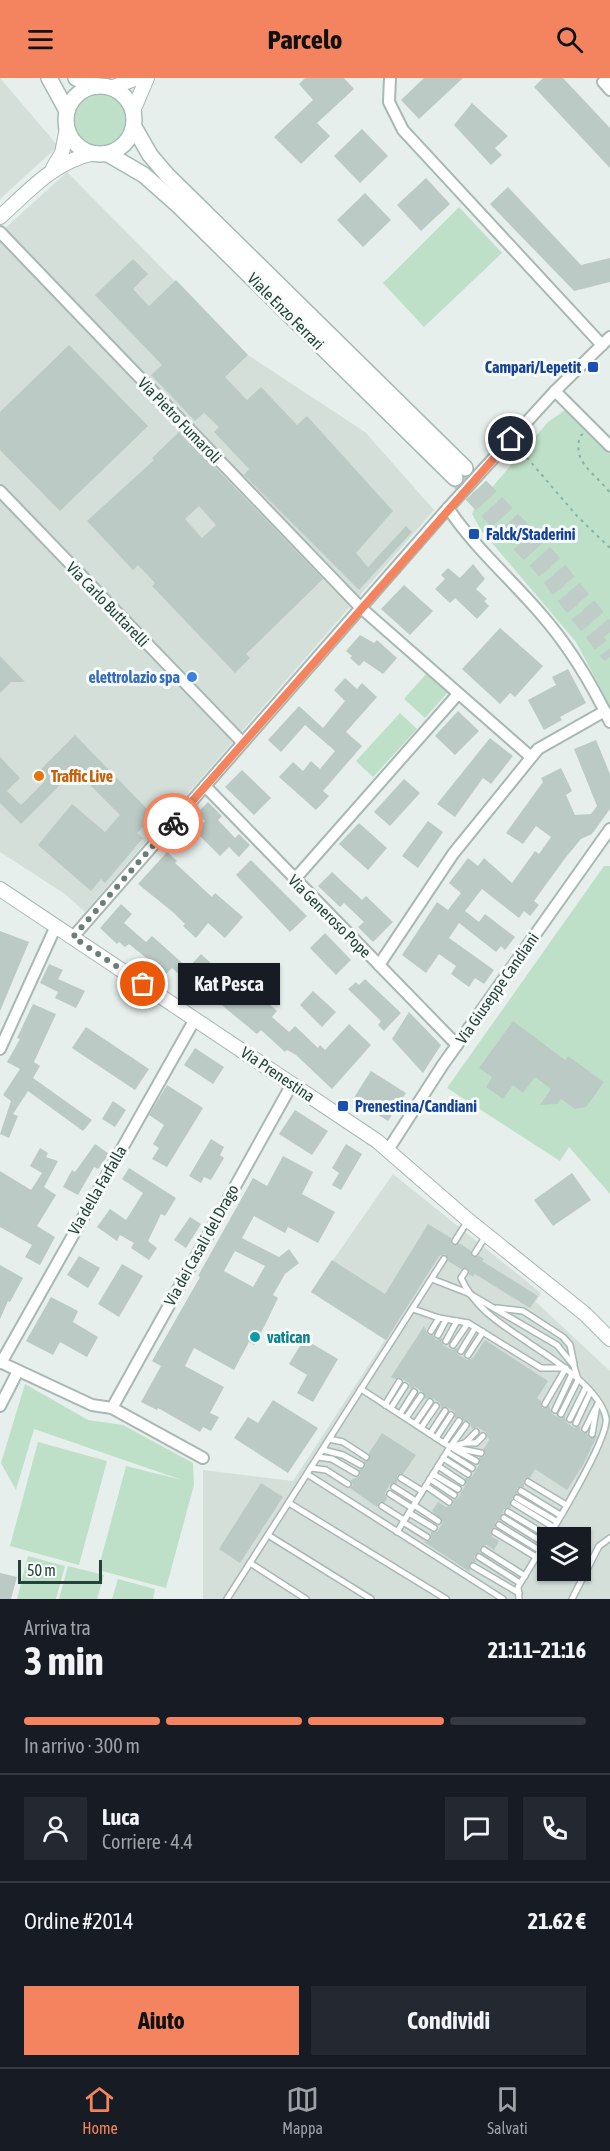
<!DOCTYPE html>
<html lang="it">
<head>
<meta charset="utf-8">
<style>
	:root { --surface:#171b24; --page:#242831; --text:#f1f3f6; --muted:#9ea1a6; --line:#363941; --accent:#f4845f }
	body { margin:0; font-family:"Asap Condensed",sans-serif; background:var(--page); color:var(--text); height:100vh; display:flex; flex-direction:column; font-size:22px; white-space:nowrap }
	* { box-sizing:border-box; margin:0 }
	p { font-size:20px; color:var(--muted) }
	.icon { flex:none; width:33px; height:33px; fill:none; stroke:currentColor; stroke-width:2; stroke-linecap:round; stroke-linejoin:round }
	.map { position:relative; height:1521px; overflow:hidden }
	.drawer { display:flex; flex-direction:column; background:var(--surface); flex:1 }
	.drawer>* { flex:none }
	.tools { position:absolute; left:537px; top:1449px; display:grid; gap:12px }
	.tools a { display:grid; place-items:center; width:54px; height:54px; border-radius:0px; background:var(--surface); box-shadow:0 2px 4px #0004; font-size:30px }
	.scale { position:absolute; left:18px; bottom:15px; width:84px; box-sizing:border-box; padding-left:6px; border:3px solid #24423a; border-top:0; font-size:16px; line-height:21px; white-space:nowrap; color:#24423a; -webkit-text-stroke:4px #f7fbf9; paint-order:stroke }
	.pin { position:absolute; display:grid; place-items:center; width:51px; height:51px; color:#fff; margin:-26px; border:3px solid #fff; border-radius:50%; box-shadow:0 2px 6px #0007 }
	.courier { position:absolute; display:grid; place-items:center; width:60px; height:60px; margin:-30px; border:4px solid #f4845f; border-radius:50%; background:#fff; color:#222; box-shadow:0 2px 8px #0007 }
	.bubble { position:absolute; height:42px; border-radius:0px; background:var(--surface); box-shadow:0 2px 4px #0004; font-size:20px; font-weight:700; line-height:42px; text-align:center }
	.headline em { font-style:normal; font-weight:700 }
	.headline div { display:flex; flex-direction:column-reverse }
	.headline { display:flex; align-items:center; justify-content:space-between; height:102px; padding:0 24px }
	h1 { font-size:39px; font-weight:700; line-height:45px }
	.bar { display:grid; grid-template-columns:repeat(4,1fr); gap:9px 6px; align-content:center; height:72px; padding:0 24px }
	.bar i { height:8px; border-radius:4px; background:var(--line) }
	.bar .current { background:var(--accent) }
	.bar p { grid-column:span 4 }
	.line { display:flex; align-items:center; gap:15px; padding:0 24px; border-top:2px solid var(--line) }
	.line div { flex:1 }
	.round { display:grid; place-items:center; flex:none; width:63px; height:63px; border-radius:0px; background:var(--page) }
	.action { display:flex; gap:12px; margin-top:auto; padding:12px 24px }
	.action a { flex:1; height:69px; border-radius:0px; background:var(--accent); color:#111; font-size:24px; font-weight:700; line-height:69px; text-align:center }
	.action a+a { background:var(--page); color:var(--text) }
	header { display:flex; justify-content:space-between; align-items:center; height:78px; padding:0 24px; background:var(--accent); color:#111; font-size:27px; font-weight:700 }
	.dock { display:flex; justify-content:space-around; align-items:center; height:84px; border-top:2px solid var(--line); background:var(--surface); font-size:16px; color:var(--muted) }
	.dock a { display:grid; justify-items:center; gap:3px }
	.dock .current { color:var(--accent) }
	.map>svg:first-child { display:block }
	.built { fill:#d4dfda; fill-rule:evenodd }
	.green { fill:#bfe0c8 }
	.building { fill:#bbcac4; fill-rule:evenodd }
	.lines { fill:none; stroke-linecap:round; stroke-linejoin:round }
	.secondary-tunnel { stroke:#bfccc8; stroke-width:15; stroke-dasharray:15 8; stroke-linecap:butt }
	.service-casing { stroke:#a8b8b2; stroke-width:8 }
	.minor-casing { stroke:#a8b8b2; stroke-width:14 }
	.tertiary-casing { stroke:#a8b8b2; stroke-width:16 }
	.secondary-casing { stroke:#a4bbb3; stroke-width:18 }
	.path { stroke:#86b3a5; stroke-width:2; stroke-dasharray:3 4.5; stroke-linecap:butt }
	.service { stroke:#fff; stroke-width:5 }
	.minor { stroke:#fff; stroke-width:10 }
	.tertiary { stroke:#fff; stroke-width:14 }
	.secondary { stroke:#fff; stroke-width:15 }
	.done { stroke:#687f78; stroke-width:6; stroke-dasharray:0 10.8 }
	.route { stroke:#f4845f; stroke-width:8 }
	.transit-dot { fill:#1a4fb4; stroke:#f7fbf9; stroke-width:2 }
	.shop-dot { fill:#3f7fe0; stroke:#f7fbf9; stroke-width:2 }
	.food-dot { fill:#e8710a; stroke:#f7fbf9; stroke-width:2 }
	.culture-dot { fill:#0f9aa8; stroke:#f7fbf9; stroke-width:2 }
	.labels { text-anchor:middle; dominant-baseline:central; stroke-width:6; stroke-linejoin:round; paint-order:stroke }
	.street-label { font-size:16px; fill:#24423a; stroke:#f7fbf9 }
	.transit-label { font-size:16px; font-weight:bold; fill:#164399; stroke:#f7fbf9; text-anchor:start }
	.shop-label { font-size:16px; font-weight:bold; fill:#366cbe; stroke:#f7fbf9; text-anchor:end }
	.food-label { font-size:16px; font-weight:bold; fill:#c56008; stroke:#f7fbf9; text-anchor:start }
	.culture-label { font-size:16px; font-weight:bold; fill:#0d838f; stroke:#f7fbf9; text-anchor:start }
</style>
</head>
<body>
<header><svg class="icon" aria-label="menu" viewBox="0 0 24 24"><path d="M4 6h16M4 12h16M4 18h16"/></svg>Parcelo<svg class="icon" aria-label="search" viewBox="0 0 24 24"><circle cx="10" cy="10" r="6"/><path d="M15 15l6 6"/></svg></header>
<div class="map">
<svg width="610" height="1521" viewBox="0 0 610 1521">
	<rect width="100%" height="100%" fill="#e6efeb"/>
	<g class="built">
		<path d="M0,0L58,68L0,121Z"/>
		<path d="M67,94L248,277L365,354L434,432L85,834L65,816L0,774V155Z"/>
		<path d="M393,1096L541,1215L536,1224L610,1293V1521H203V1392L293,1403L385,1262L311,1214ZM548,1460H580V1492H548Z"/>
	</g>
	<g class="green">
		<circle cx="100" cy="42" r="25"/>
		<path d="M459,129L502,175L424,249L383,205Z"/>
		<path d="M565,332L610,376V628L576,564L481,452L472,436L475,429L548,344Z"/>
		<path d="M427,595L449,613L425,640L404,621Z"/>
		<path d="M400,635L417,651L373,699L356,683Z"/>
		<path d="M604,788H610V1116L569,1069L560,1083L447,1010Z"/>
		<path d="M25,1306L88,1342L123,1347L193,1385L194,1407L166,1510L98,1492L126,1388L182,1402L34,1351L16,1412L1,1385Z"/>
		<path d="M38,1364L107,1383L79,1487L10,1468Z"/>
		<path d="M28,1478L65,1488L56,1521H17Z"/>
		<path d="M68,1488L104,1497L97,1521H59Z"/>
		<path d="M118,1501L155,1511L153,1521H112Z"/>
	</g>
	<g class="building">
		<path d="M305,0H344L354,11L317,45L330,58L301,86L274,59L313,22L299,6Z"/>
		<path d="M424,0H463L419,41L401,22Z"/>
		<path d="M543,0H563L610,50V90L534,9Z"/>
		<path d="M472,25L508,58L495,70L502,77L491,87L454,47Z"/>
		<path d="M362,51L388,78L360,105L334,78Z"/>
		<path d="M426,100L450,126L421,153L397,127Z"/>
		<path d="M508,109L581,187L610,180V204L574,213L490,126Z"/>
		<path d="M365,115L391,142L363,169L337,142Z"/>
		<path d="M133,181L148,196L133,211L149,228L176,202L248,277L225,299L247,322L261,309L297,347L307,338L393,433L356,475L368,489L406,448L412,454L359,512L244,397L249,391L214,354L219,349L204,335L195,343L151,297L162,287L95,217Z"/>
		<path d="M69,267L148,348L60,433L0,372V334Z"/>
		<path d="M180,353L323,501L246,576L250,580L235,595L152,508L155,505L138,487L133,492L87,443L154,382L152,380ZM199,428L216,447L202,460L185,441Z"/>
		<path d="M473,486L485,501L476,511L487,521L484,523L489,528L477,541L455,520L450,525L435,511L445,501L441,497L448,490L460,500Z"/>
		<path d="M404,507L433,533L410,557L381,531Z"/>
		<path d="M500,550L543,588L515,619L510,615L500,626L462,591Z"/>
		<path d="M360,557L374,565L377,562L397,580L383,596L364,583L359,588L350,580L352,578L346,573Z"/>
		<path d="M0,578L25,604H11L0,615Z"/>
		<path d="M568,591L586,625L560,639L562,642L544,652L528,622L556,607L552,599Z"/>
		<path d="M345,600L357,611L362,605L377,619L346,654L362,668L323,713L329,718L316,732L279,699L293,684L303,693L311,683L320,691L335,673L305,647L281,674L268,662L299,628L323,650L345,623L334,612Z"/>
		<path d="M458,633L479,653L455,677L435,658Z"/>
		<path d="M75,657L154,738L137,755L143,760L105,805L101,801L91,813L38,767L72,726L105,754L120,737L75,692L21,746L0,725V679L20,700L7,713L21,727L44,704L36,696Z"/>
		<path d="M490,660L513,678L491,706L483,700L455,739L437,726Z"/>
		<path d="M596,662L610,696V731L592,756L581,761L566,779L534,823L539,827L530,838L524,833L519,840L482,811L465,833L479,844L485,836L515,859L505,872L501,868L496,874L459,845L449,860L494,892L484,906L475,900L469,909L451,896L456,888L439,876L426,895L402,877L437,824L448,832L461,815L449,805L468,780L478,788L484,780L512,805L535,773L539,776L551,759L536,748L523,766L506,755L543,704L541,700L561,690L572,713L566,717L575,737L591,736L597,728L574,671Z"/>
		<path d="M242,692L271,720L254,737L225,709Z"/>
		<path d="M404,701L420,715L390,748L374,734Z"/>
		<path d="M208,724L222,738L218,742L235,760L239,756L250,767L239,779L229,769L220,778L195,753L205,743L197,735Z"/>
		<path d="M428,743L443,754L418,790L402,778Z"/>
		<path d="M359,745L387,770L368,792L339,766Z"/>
		<path d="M167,774L177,783L175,785L212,819L215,815L243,839L225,860L208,845L196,860L183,848L185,846L174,835L138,806Z"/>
		<path d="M251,782L307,838L290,854L236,797Z"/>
		<path d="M332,794L362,822L366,818L393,844L373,864L358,849L364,844L344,825L340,829L318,808Z"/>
		<path d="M121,826L132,836L124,845L146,864L152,858L188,890L201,876L229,902L235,895L277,933L272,939L289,954L295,948L318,970L320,967L325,972L349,946L371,967L332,1011L296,977L287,972L285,974L261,952L257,956L202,911L199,914L172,890L166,896L129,866L125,869L119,864L117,866L100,850Z"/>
		<path d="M0,853L29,864L0,933Z"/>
		<path d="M325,855L351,882L336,897L310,870Z"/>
		<path d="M49,886L63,892L58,901L85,913L76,930L55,920L58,914L40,905Z"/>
		<path d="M365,901L401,935L384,953L378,947L381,943L348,911L356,904L359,907Z"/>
		<path d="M313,913L336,934L322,949L300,927Z"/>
		<path d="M33,926L56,936L34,984L40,988L33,1000L92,1042L83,1053L28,1013L13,1036L18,1038L9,1060L0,1056L11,1023L3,1017L20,991L7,984L20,961L17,960Z"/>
		<path d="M409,934L441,967L423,995L392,961Z"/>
		<path d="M513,943L565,982L568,978L604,1004L586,1029L575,1031L561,1021L557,1026L540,1027L551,1011L535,999L523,1015L513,1007L503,1021L486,1009L492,999L479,990Z"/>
		<path d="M86,949L149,991L135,1012L72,970Z"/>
		<path d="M195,970L224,989L213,1006L184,987Z"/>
		<path d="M371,993L406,1015L388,1043L353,1021Z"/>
		<path d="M167,1007L203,1030L167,1089L152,1081L159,1070L153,1066L164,1047L149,1037Z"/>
		<path d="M113,1023L126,1032L115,1049L102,1041Z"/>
		<path d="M295,1032L328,1053L312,1077L279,1056Z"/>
		<path d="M211,1061L224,1069L220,1077L224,1080L211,1102L204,1099L201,1105L189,1098Z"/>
		<path d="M95,1066L109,1076L98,1091L94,1089L78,1117L63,1109L72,1092L75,1094Z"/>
		<path d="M346,1066L362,1076L341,1112L332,1107L339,1095L332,1090Z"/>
		<path d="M40,1070L48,1075L46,1079L58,1083L44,1109L56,1117L37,1148L55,1159L40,1187L25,1179L32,1167L0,1149V1093L31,1112L42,1095L30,1088Z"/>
		<path d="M283,1078L313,1094L302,1116L335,1134L318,1165L288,1149L285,1155L254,1138L242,1160L279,1179L289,1171L299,1185L285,1196L273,1217L278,1220L265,1247L254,1267L249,1264L234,1292L194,1270L185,1288L224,1309L210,1335L219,1339L211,1353L203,1349L200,1354L158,1330L157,1332L141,1324L161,1288L152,1283L200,1199L198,1198L253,1100L267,1108ZM235,1173L265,1188L253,1209L224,1193Z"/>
		<path d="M129,1090L176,1120L165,1138L161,1136L148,1163L157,1170L149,1182L131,1170L134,1165L120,1157L117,1163L97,1149L110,1131L126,1142L143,1115L122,1101Z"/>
		<path d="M572,1095L591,1122L553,1148L534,1122Z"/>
		<path d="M190,1139L201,1146L186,1170L174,1162Z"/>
		<path d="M428,1146L451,1160L452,1167L459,1165L471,1173L472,1179L479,1178L484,1181L482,1183L538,1218L530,1230L475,1196L473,1199L469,1196L467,1190L461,1191L448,1183L445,1176L439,1178L386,1262L311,1214L332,1182L385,1216Z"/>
		<path d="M79,1178L100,1190L88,1210L67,1197Z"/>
		<path d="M122,1186L143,1198L119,1239L98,1226Z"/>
		<path d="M0,1187L23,1200L10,1224L8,1223L0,1241Z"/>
		<path d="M51,1219L78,1233L73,1244L98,1259L87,1279L60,1264L53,1277L26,1263Z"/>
		<path d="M424,1248L428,1257H433L436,1262L442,1260L443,1267L452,1272L457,1270V1276L467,1282L473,1280L485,1262L548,1303L537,1320L541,1323L542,1330L549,1328L552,1336L561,1341L565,1338L566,1344L574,1350L580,1348L581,1354L587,1355L589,1360L597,1358L583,1387L567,1412L535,1391L530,1400L524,1401V1409L517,1410V1415L510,1423L511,1430L504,1431L500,1442L495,1444V1449L491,1452L492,1459L499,1463L494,1472L487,1467L480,1469V1474L474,1478L476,1484L469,1486L470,1494L424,1464L431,1462V1454H437L443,1444L432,1433L438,1424L446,1429L453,1427V1422L458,1420L466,1406L465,1400L472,1399L480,1385L479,1380L485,1378L484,1371L489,1362L486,1354L477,1349L472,1351L469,1343H464L461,1339L455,1340V1334L447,1329L441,1331L440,1325L432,1320L425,1321L423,1314L415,1309L410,1311L409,1305L401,1300L395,1301L391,1299Z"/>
		<path d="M304,1261L338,1281L313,1324L297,1315L307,1297L289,1286Z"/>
		<path d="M273,1322L318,1350L288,1395L234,1360L248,1339L258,1345Z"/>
		<path d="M382,1355L416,1377L403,1396L397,1397V1405L390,1406L385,1415L387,1420L385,1424H379L377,1429L350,1410L353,1407L351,1402L360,1398L359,1392L365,1390L364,1383L370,1381L369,1375Z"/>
		<path d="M261,1405L283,1419L240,1485L219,1471Z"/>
		<path d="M0,1495L17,1499L11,1521H0Z"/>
	</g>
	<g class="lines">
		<g class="secondary-tunnel">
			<path d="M465,391L551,481L610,554"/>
			<path d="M455,400L541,489L610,579"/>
		</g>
		<defs>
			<g id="service">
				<path d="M455,1163L467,1144"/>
				<path d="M475,1175L485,1159"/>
				<path d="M465,1194L461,1200C475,1231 501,1246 529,1265C552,1280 600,1311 606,1340C610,1363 534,1482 518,1509L519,1521"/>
				<path d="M432,1201L468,1215L557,1267L574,1288L578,1302L561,1336"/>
				<path d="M497,1230L523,1233L563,1259L570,1267L574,1286"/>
				<path d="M413,1231L439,1240L468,1245L541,1290H565"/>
				<path d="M431,1253L439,1240"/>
				<path d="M438,1257L446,1242"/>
				<path d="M446,1263L457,1243"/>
				<path d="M453,1267L468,1245"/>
				<path d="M461,1273L475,1250"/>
				<path d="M468,1277L483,1254"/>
				<path d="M361,1311L450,1369L397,1454"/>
				<path d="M545,1326L566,1290"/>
				<path d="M385,1327L399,1304"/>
				<path d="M391,1330L405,1308"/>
				<path d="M555,1332L572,1296"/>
				<path d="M400,1336L414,1314"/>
				<path d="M406,1340L421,1318"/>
				<path d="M570,1341L586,1309"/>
				<path d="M576,1345L590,1315"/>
				<path d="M415,1346L430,1324"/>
				<path d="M421,1350L436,1328"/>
				<path d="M585,1351L595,1331"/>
				<path d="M430,1356L445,1333"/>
				<path d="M592,1356L597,1327"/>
				<path d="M436,1360L451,1337"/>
				<path d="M329,1361L343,1364L366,1379"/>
				<path d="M444,1365L459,1343"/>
				<path d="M465,1365H476L483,1358"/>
				<path d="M454,1368L465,1365L476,1354"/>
				<path d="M450,1369L481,1375"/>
				<path d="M450,1369L466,1347"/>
				<path d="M454,1371L476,1383"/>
				<path d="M323,1372L343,1377L361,1387"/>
				<path d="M447,1374L472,1390"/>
				<path d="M318,1379L332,1381L356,1395"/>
				<path d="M443,1380L468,1396"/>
				<path d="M438,1388L462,1404"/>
				<path d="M311,1390L326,1392L348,1406"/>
				<path d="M307,1396L503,1521"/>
				<path d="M433,1396L458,1411"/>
				<path d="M401,1400L422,1413"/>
				<path d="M430,1401L454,1417"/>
				<path d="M528,1404L566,1427"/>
				<path d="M426,1408L449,1424"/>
				<path d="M394,1409L416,1423"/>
				<path d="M521,1413L560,1437"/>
				<path d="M390,1416L412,1430"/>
				<path d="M517,1420L556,1443"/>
				<path d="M289,1425L446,1521"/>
				<path d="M514,1425L553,1449"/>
				<path d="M414,1427L438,1443"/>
				<path d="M382,1428L404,1442"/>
				<path d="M508,1434L548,1458"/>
				<path d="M409,1435L434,1450"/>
				<path d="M504,1440L544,1465"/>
				<path d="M403,1444L427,1459"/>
				<path d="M499,1447L539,1472"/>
				<path d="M495,1454L536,1479"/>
				<path d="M268,1457L371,1521"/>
				<path d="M484,1472L525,1498"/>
				<path d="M479,1479L520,1505"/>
				<path d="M250,1485L306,1521"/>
				<path d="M473,1488L519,1515"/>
				<path d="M227,1521L444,1181"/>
				<path d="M572,1521L599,1468L610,1460"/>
			</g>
			<g id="minor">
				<path d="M390,0L389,24L403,52L602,267"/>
				<path d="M607,0L603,4L610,12"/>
				<path d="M0,154L360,529L531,679"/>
				<path d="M555,313L610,368"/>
				<path d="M0,413L242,664"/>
				<path d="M448,430C474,469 509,499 540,535C569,568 591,604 610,644"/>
				<path d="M205,708L457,967"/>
				<path d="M294,802L458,616"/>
				<path d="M73,859L448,430L555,313L610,259"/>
				<path d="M379,887L453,776L538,671L605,633"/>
				<path d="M0,971L56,848"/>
				<path d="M388,1072L442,988L610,751"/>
				<path d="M0,1284L92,1327L112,1330"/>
				<path d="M1,1285L195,941"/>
				<path d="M0,1328L18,1293"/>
				<path d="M112,1330L292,1006"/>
				<path d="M112,1330L203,1380"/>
			</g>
			<g id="tertiary">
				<path d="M111,10L137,0"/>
				<path d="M133,33L147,0"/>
				<path d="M53,90L62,75L67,50"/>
				<path d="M0,139C31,111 52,85 94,75"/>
				<path d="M0,811L377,1063L468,1142L585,1236L610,1261"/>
			</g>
			<g id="secondary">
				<path d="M49,0L67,33"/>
				<path d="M76,0L97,8"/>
				<circle cx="100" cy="42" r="34"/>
				<path d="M134,49L150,77L167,97L465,390"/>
				<path d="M108,76L144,97L179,128L455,400"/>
			</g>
		</defs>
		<use href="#service" class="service-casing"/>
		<use href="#minor" class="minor-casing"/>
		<use href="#tertiary" class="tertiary-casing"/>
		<use href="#secondary" class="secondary-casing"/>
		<g class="path">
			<path d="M583,356L580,358C572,386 595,394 610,415"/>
			<path d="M517,368L577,438L610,470"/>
		</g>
		<use href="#service" class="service"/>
		<use href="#minor" class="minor"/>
		<use href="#tertiary" class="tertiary"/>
		<use href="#secondary" class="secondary"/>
	</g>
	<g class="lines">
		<path class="done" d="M143,906L73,859L173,745"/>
		<path class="route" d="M173,745L511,361"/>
	</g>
	<g class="transit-dot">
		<rect x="587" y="283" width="12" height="12" rx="3"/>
		<rect x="468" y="450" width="12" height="12" rx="3"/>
		<rect x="337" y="1022" width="12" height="12" rx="3"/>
	</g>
	<circle class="shop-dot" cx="192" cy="599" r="6"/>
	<circle class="food-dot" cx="39" cy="698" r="6"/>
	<circle class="culture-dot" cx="255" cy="1259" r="6"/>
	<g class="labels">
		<g class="street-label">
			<text transform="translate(286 233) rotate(45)">Viale Enzo Ferrari</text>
			<text transform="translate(180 342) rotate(46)">Via Pietro Fumaroli</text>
			<text transform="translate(108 526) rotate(46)">Via Carlo Buttarelli</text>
			<text transform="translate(330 838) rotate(45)">Via Generoso Pope</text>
			<text transform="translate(497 910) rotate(-55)">Via Giuseppe Candiani</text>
			<text transform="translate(278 996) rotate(34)">Via Prenestina</text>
			<text transform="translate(97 1112) rotate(-60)">Via della Farfalla</text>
			<text transform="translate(201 1167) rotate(-61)">Via dei Casali del Drago</text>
		</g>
		<g class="transit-label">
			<text x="581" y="289" text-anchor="end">Campari/Lepetit</text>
			<text x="486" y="456">Falck/Staderini</text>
			<text x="355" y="1028">Prenestina/Candiani</text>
		</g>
		<g class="shop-label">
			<text x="180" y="599">elettrolazio spa</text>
		</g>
		<g class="food-label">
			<text x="51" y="698">Traffic Live</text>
		</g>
		<g class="culture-label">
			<text x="267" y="1259">vatican</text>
		</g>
	</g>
</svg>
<div class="tools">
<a><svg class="icon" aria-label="layers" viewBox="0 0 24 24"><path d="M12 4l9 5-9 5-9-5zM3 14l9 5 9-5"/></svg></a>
</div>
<div class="scale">50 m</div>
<div class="pin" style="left:143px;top:906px;background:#ea580c"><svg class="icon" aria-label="bag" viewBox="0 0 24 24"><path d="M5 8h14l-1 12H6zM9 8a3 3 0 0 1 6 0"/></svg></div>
<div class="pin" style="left:511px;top:361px;background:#1f2937"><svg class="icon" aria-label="home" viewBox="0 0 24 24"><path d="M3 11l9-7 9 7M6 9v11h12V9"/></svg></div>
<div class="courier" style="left:173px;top:745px"><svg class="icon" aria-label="bike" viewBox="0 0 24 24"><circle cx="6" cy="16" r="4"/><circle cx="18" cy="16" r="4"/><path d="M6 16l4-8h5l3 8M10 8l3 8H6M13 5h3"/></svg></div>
<div class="bubble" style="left:178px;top:885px;width:102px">Kat Pesca</div>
</div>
<section class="drawer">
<div class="headline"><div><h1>3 min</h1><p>Arriva tra</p></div><em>21:11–21:16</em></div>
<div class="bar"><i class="current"></i><i class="current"></i><i class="current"></i><i></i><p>In arrivo · 300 m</p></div>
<div class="line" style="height:108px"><a class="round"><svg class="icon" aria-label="person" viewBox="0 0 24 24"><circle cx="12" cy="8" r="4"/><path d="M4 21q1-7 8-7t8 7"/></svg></a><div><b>Luca</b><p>Corriere · 4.4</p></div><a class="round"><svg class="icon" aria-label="chat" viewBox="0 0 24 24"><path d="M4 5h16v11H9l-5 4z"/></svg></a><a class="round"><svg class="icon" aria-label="phone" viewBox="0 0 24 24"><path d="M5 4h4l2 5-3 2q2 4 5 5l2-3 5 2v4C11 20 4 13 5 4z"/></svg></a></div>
<div class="line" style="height:78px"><div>Ordine #2014</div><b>21.62 €</b></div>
<div class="action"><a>Aiuto</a><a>Condividi</a></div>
</section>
<nav class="dock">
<a class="current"><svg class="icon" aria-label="home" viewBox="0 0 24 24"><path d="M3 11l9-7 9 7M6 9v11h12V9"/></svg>Home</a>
<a><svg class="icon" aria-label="map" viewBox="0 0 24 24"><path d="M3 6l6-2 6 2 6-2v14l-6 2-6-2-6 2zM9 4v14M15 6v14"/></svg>Mappa</a>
<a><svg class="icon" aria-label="saved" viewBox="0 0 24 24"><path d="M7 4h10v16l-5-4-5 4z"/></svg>Salvati</a>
</nav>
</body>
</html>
